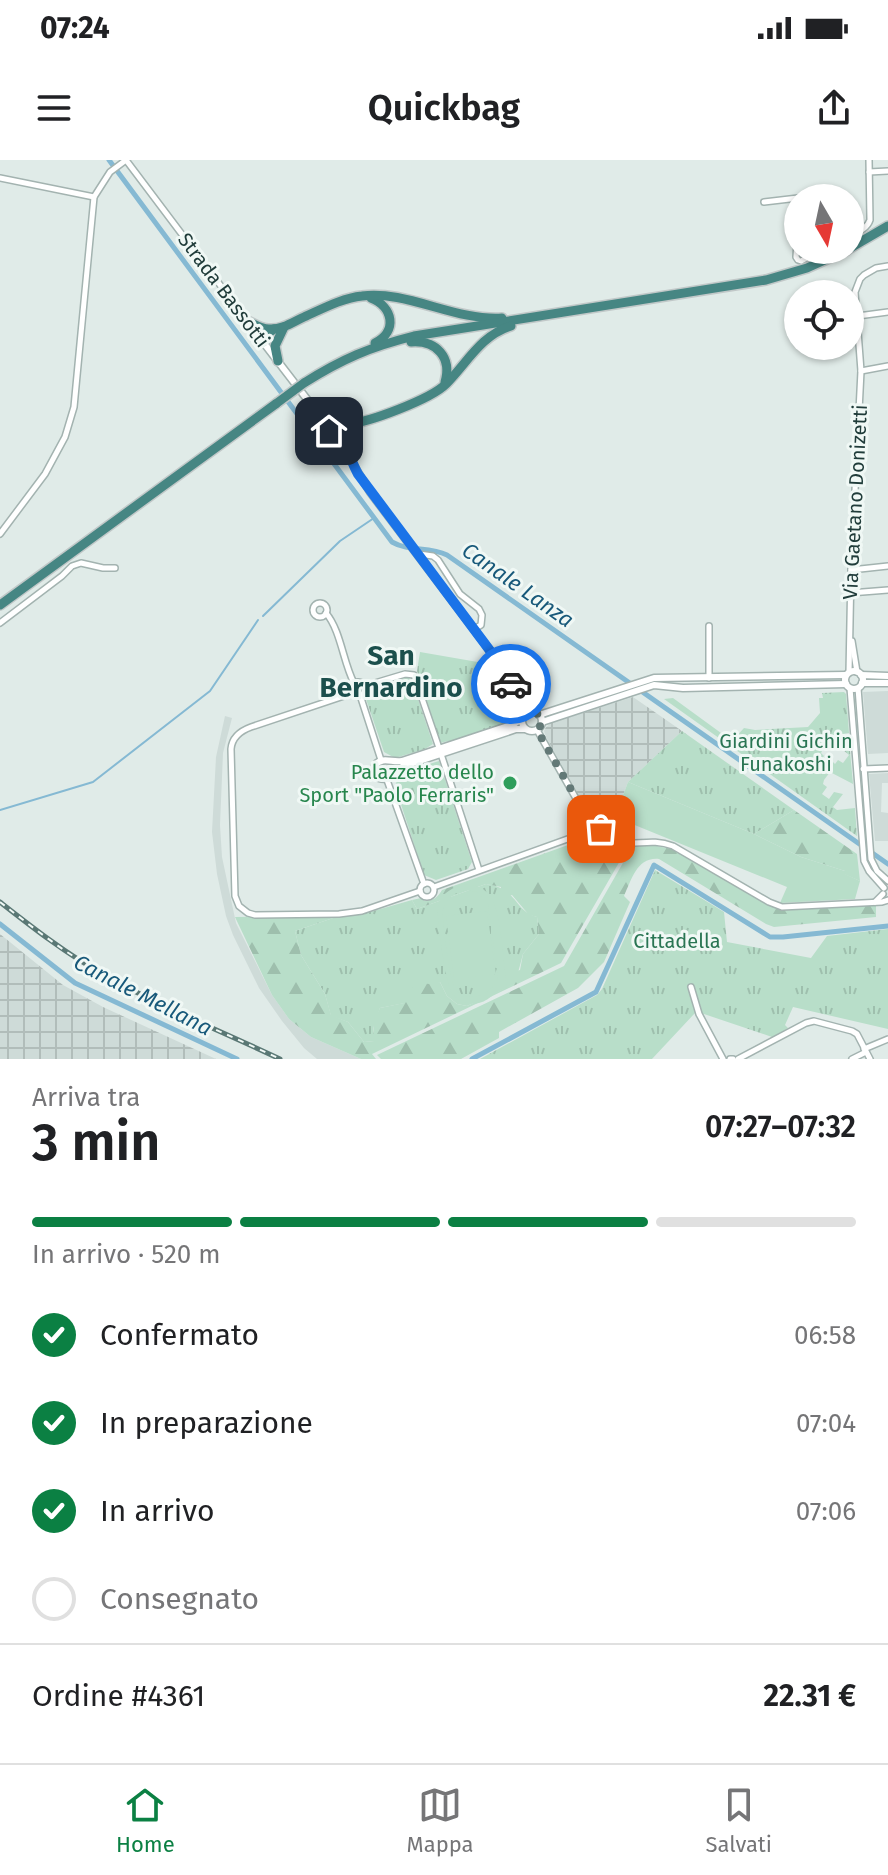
<!DOCTYPE html>
<html lang="it">
<head>
<meta charset="utf-8">
<style>
	:root { --surface:#fff; --page:#f2f2f2; --text:#202124; --muted:#757577; --line:#e0e0e0; --accent:#0b8043 }
	body { margin:0; font-family:"Fira Sans",sans-serif; background:var(--page); color:var(--text); height:100vh; display:flex; flex-direction:column; font-size:30px; white-space:nowrap }
	* { box-sizing:border-box; margin:0 }
	p { font-size:26px; color:var(--muted) }
	.icon { flex:none; width:44px; height:44px; fill:none; stroke:currentColor; stroke-width:2; stroke-linecap:round; stroke-linejoin:round }
	.map { position:relative; height:899px; overflow:hidden }
	.drawer { display:flex; flex-direction:column; background:var(--surface); flex:1 }
	.drawer>* { flex:none }
	.needle { width:52px; rotate:171deg }
	.tools { position:absolute; left:784px; top:24px; display:grid; gap:16px }
	.tools a { display:grid; place-items:center; width:80px; height:80px; border-radius:50%; background:var(--surface); box-shadow:0 2px 6px #0004; font-size:40px }
	.pin { position:absolute; display:grid; place-items:center; width:68px; height:68px; color:#fff; margin:-34px; border-radius:16px; box-shadow:0 4px 12px #0006 }
	.courier { position:absolute; display:grid; place-items:center; width:80px; height:80px; margin:-40px; border:6px solid #1a73e8; border-radius:50%; background:#fff; color:#222; box-shadow:0 2px 10px #0007 }
	.head em { font-style:normal; font-weight:600 }
	.head div { display:flex; flex-direction:column-reverse }
	.head { display:flex; align-items:center; justify-content:space-between; height:136px; padding:0 32px }
	h1 { font-size:52px; font-weight:600; line-height:60px }
	.bar { display:grid; grid-template-columns:repeat(4,1fr); gap:12px 8px; align-content:center; height:96px; padding:0 32px }
	.bar i { height:10px; border-radius:6px; background:var(--line) }
	.bar .current { background:var(--accent) }
	.bar p { grid-column:span 4 }
	.line { display:flex; align-items:center; gap:20px; padding:0 32px; border-top:2px solid var(--line) }
	.line div { flex:1 }
	ol { padding:0 32px; list-style:none }
	li { display:flex; align-items:center; gap:24px; height:88px }
	li p { margin-inline-start:auto }
	li .icon { padding:8px; border-radius:50%; background:var(--accent); color:#fff; stroke-width:4 }
	li:last-child { color:var(--muted) }
	li i { width:44px; height:44px; border:4px solid var(--line); border-radius:50% }
	.status { display:flex; justify-content:space-between; align-items:center; height:56px; padding:0 40px; background:var(--surface); direction:ltr }
	.status svg { height:22px; fill:currentColor }
	header { display:flex; justify-content:space-between; align-items:center; height:104px; padding:0 32px; background:var(--surface); font-size:36px; font-weight:600 }
	.dock { display:flex; justify-content:space-around; align-items:center; height:112px; border-top:2px solid var(--line); background:var(--surface); font-size:22px; color:var(--muted) }
	.dock a { display:grid; justify-items:center; gap:4px }
	.dock .current { color:var(--accent) }
	.map>svg:first-child { display:block }
	.built { fill:#cedbd8 }
	.industrial { fill:url(#industrial-grid) }
	.grass { fill:url(#grass-tufts) }
	.forest { fill:url(#forest-firs) }
	.garden { fill:#b8dec9; fill-rule:evenodd }
	.lines { fill:none; stroke-linecap:round; stroke-linejoin:round }
	.stream { stroke:#85b9d3; stroke-width:2 }
	.canal { stroke:#85b9d3; stroke-width:5 }
	.minor-casing { stroke:#a3b3b0; stroke-width:8 }
	.tertiary-casing { stroke:#a3b3b0; stroke-width:9 }
	.trunk-casing { stroke:#c1c8c8; stroke-width:12 }
	.minor { stroke:#fff; stroke-width:5 }
	.tertiary { stroke:#fff; stroke-width:6 }
	.trunk { stroke:#468683; stroke-width:9 }
	.rail-casing { stroke:#5a7875; stroke-width:5 }
	.rail { stroke:#f0f8f5; stroke-width:2; stroke-dasharray:6; stroke-linecap:butt }
	.trunk-bridge-casing { stroke:#c1c8c8; stroke-width:12; stroke-linecap:butt }
	.trunk-bridge { stroke:#468683; stroke-width:9 }
	.done { stroke:#637977; stroke-width:8; stroke-dasharray:0 14.4 }
	.route { stroke:#1a73e8; stroke-width:10 }
	.leisure-dot { fill:#2e9e5b; stroke:#f0f8f5; stroke-width:3 }
	.labels { text-anchor:middle; dominant-baseline:central; stroke-width:6; stroke-linejoin:round; paint-order:stroke }
	.street-label { font-size:20px; fill:#203c3a; stroke:#f0f8f5 }
	.park-label { font-size:20px; fill:#297553; stroke:#f0f8f5 }
	.leisure-label { font-size:20px; fill:#27864d; stroke:#f0f8f5; text-anchor:end }
	.water-label { font-size:22px; font-style:italic; fill:#18597a; stroke:#f0f8f5 }
	.district-label { font-size:28px; font-weight:bold; fill:#1b4f4c; stroke:#f0f8f5 }
</style>
</head>
<body>
<div class="status"><b>07:24</b><svg viewBox="0 0 49 12"><path d="M0 12V9h3v3zM5 12V6h3v6zM10 12V3h3v9zM15 12V0h3v12zM26 1h20v11H26zM47 4h2v5h-2z"/></svg></div>
<header><svg class="icon" aria-label="menu" viewBox="0 0 24 24"><path d="M4 6h16M4 12h16M4 18h16"/></svg>Quickbag<svg class="icon" aria-label="share" viewBox="0 0 24 24"><path d="M12 15V3M7 8l5-5 5 5M5 13v7h14v-7"/></svg></header>
<div class="map">
<svg width="888" height="899" viewBox="0 0 888 899">
	<defs>
		<pattern id="industrial-grid" width="8" height="8" patternUnits="userSpaceOnUse" patternTransform="scale(2)"><rect width="8" height="8" fill="#cedbd8"/><path d="M0 4h8M4 0v8" fill="none" stroke="#b1bdba"/></pattern>
		<pattern id="grass-tufts" width="24" height="20" patternUnits="userSpaceOnUse" patternTransform="scale(2)"><rect width="24" height="20" fill="#b8dec9"/><path d="M3 7l-1-3M5 7V3M7 7l1-3M15 17l-1-3M17 17v-4M19 17l1-3" fill="none" stroke="#9ebfad"/></pattern>
		<pattern id="forest-firs" width="22" height="20" patternUnits="userSpaceOnUse" patternTransform="scale(2)"><rect width="22" height="20" fill="#b8dec9"/><path d="M5 1l3.5 6h-7zM16 11l3.5 6h-7z" fill="#9ebfad"/></pattern>
	</defs>
	<rect width="100%" height="100%" fill="#e0ebe8"/>
	<g class="built">
		<path d="M888,531V593L868,594L863,532Z"/>
		<path d="M225,556L232,558L223,593L220,665L222,697L236,763L272,835L289,859L311,877L361,899H317L304,888L282,861L259,828L233,775L226,756L217,714L212,672L216,597Z"/>
		<path d="M888,613V623H882L881,652L888,653V681H875L869,614Z"/>
	</g>
	<g class="industrial">
		<path d="M633,537L682,571L628,622L610,670L600,660L589,654L546,577L544,571L546,567L551,563Z"/>
		<path d="M0,774L63,825L103,847L216,899H0Z"/>
	</g>
	<g class="grass">
		<path d="M420,492L495,505L496,508L494,510L497,516L501,515C509,528 525,544 517,559L449,582L448,581L440,583L417,511Z"/>
		<path d="M405,518H409L412,521L433,584L425,589L395,598L384,592L366,539L372,529Z"/>
		<path d="M844,532L846,534L849,573L829,576L820,589L822,591L821,593L824,596L819,603L826,608L832,601L835,604L838,600L843,603L849,595L842,589L849,580L853,624L830,612L824,620L823,624L827,627L822,634L829,639L834,632L843,634L833,647L837,650L855,648L857,676L664,539L673,538L732,581L744,568L755,570L808,567L820,553L819,538H823L822,533Z"/>
		<path d="M682,571L794,650L754,674L628,622Z"/>
		<path d="M439,601L472,702L468,709L436,720L424,715L395,626L400,613Z"/>
		<path d="M655,710L724,752L727,782L811,798L827,776L888,769V869L793,847L785,865L788,868L777,876L772,877L701,853L692,827L688,829L695,853L652,899H480L597,835L602,829Z"/>
		<path d="M486,724C518,728 513,750 537,757L539,774L523,794L515,824L467,846L457,844L447,836L440,822L405,843L380,848L373,868L375,881L364,882L348,862L331,856L325,834L301,795L295,771L339,756L363,754L412,740L417,749Z"/>
	</g>
	<g class="forest">
		<path d="M794,650L857,694L860,721L844,714L845,711L801,697L754,674Z"/>
		<path d="M582,680L603,681L628,687L561,803L372,894L376,899H361L311,877L289,859L272,835L235,757L339,756L295,771L301,795L325,834L331,855L348,862L364,882L374,881L373,862L380,848L404,843L402,834L422,821L428,824L440,822L447,836L457,844L467,846L514,824L512,812L520,810L523,794L539,774L537,757L529,755L512,735L506,737L501,735V727L486,724L417,749L412,740L421,738L425,741C434,740 437,738 442,730Z"/>
		<path d="M651,685L672,689L768,744L782,750L876,744V757L774,767L766,764L659,699C637,697 632,719 624,736L630,742L604,802L578,828L499,872V878L461,899H381L377,895L564,806L632,687Z"/>
	</g>
	<g class="garden">
		<path d="M628,622L754,674L801,697L845,711V714L860,721L855,739L780,743L787,727L615,657Z"/>
		<path d="M466,724C475,725 483,728 489,734C501,748 504,808 507,828C492,830 489,847 467,843C461,842 455,838 452,833C446,825 436,756 438,746C441,733 454,726 466,724ZM466,730L477,732L488,744L498,817C494,835 464,846 454,826C450,818 441,758 443,750C446,738 455,732 466,730Z"/>
		<path d="M487,751L496,814L454,820L446,756Z"/>
	</g>
	<g class="lines">
		<g class="stream">
			<path d="M263,456L340,381L374,358"/>
			<path d="M0,650L93,622L210,531L258,460"/>
		</g>
		<g class="canal">
			<path d="M109,0L392,382C409,392 429,386 447,395L888,704"/>
			<path d="M0,764L75,823L237,899"/>
			<path d="M472,899L596,832L654,705L770,777H783L888,766"/>
		</g>
		<defs>
			<g id="minor">
				<path d="M126,0L263,182"/>
				<path d="M869,12L888,11"/>
				<path d="M0,18L94,37"/>
				<path d="M764,42L798,38"/>
				<path d="M798,66L796,97L798,100L801,101L822,90"/>
				<path d="M850,76C858,72 867,69 870,60L869,0"/>
				<path d="M858,156L888,152"/>
				<path d="M861,211L888,206"/>
				<path d="M0,374L45,314L65,277L74,247L94,37L110,12L126,0"/>
				<path d="M416,390L419,394L433,396L438,400L460,434L479,449L482,455L481,465L474,469"/>
				<path d="M851,410L888,406"/>
				<path d="M850,433L888,430"/>
				<circle cx="320" cy="450" r="7"/>
				<path d="M326,453C341,471 343,502 354,523"/>
				<path d="M0,463L62,416L72,406L81,403L103,408H115"/>
				<path d="M709,466V518"/>
				<path d="M852,481L857,512"/>
				<path d="M849,513L851,410L861,211L855,132L860,119L864,115L876,108L888,106"/>
				<circle cx="358" cy="529" r="7"/>
				<path d="M365,526L405,514L414,515L439,588"/>
				<path d="M850,528L864,701L869,711L884,728"/>
				<path d="M858,528L871,699L877,711L888,721"/>
				<path d="M353,533L251,567C240,571 232,577 231,589L235,736L239,746L248,753L255,755L339,754L362,751L420,731"/>
				<path d="M360,535L381,600"/>
				<path d="M537,570L590,663"/>
				<path d="M441,594L479,710"/>
				<path d="M863,609L888,608"/>
				<path d="M387,620L424,724"/>
				<circle cx="594" cy="669" r="7"/>
				<path d="M599,674C629,693 644,675 673,686L769,742L782,747L882,742L888,740"/>
				<circle cx="427" cy="730" r="7"/>
				<path d="M434,727L587,672"/>
				<path d="M875,742L883,734"/>
				<path d="M691,827L699,854L723,899"/>
				<path d="M864,889L888,879"/>
				<path d="M730,899H733"/>
				<path d="M738,899L806,863L814,861L852,871L857,874L870,899"/>
				<path d="M852,899L866,892"/>
			</g>
			<g id="tertiary">
				<path d="M263,182L323,260L330,275"/>
				<circle cx="342" cy="275" r="12"/>
				<path d="M340,286L350,299L370,332L497,500L528,552"/>
				<circle cx="854" cy="520" r="9"/>
				<path d="M861,515L888,516"/>
				<path d="M862,523H888"/>
				<circle cx="532" cy="561" r="10"/>
				<path d="M539,555L654,518L846,515"/>
				<path d="M522,559L514,564L402,601C392,603 383,596 375,605V613L379,618C391,622 394,611 404,606L516,569H525"/>
				<path d="M542,562L654,525L683,528L846,524"/>
			</g>
			<g id="trunk">
				<path d="M850,88L888,66"/>
				<path d="M371,138C393,147 398,171 375,183"/>
				<path d="M246,160C254,164 261,169 269,169C282,170 293,162 304,157C322,149 342,138 362,136C407,130 454,161 502,158"/>
				<path d="M263,182V177L274,169"/>
				<path d="M411,182C437,180 452,198 445,222"/>
				<path d="M278,201L275,186L284,167"/>
				<path d="M304,223C342,199 370,187 414,176L766,120L807,108L847,90"/>
				<path d="M347,264C368,263 431,239 446,224C467,203 481,175 511,166"/>
				<path d="M0,445L277,243"/>
			</g>
		</defs>
		<use href="#minor" class="minor-casing"/>
		<use href="#tertiary" class="tertiary-casing"/>
		<use href="#trunk" class="trunk-casing"/>
		<use href="#minor" class="minor"/>
		<use href="#tertiary" class="tertiary"/>
		<use href="#trunk" class="trunk"/>
		<defs>
			<path id="rail" d="M0,742C32,767 65,793 101,813C158,846 221,871 280,899"/>
		</defs>
		<use href="#rail" class="rail-casing"/>
		<use href="#rail" class="rail"/>
		<defs>
			<path id="trunk-bridge" d="M277,243L304,223"/>
		</defs>
		<use href="#trunk-bridge" class="trunk-bridge-casing"/>
		<use href="#trunk-bridge" class="trunk-bridge"/>
	</g>
	<g class="lines">
		<path class="done" d="M511,524L528,552L534,551L541,557V565L537,570L590,663H597L601,669"/>
		<path class="route" d="M329,271L323,260C332,264 344,261 352,268L353,278C345,291 352,302 358,314L497,500L511,524"/>
	</g>
	<circle class="leisure-dot" cx="510" cy="623" r="8"/>
	<g class="labels">
		<g class="street-label">
			<text transform="translate(224 130) rotate(53)">Strada Bassotti</text>
			<text transform="translate(855 342) rotate(-87)">Via Gaetano Donizetti</text>
		</g>
		<g class="park-label">
			<text x="786" y="581">Giardini Gichin<tspan x="786" dy="23">Funakoshi</tspan></text>
			<text x="677" y="781">Cittadella</text>
		</g>
		<g class="leisure-label">
			<text x="494" y="612">Palazzetto dello<tspan x="494" dy="23">Sport "Paolo Ferraris"</tspan></text>
		</g>
		<g class="water-label">
			<text transform="translate(518 425) rotate(35)">Canale Lanza</text>
			<text transform="translate(143 835) rotate(27)">Canale Mellana</text>
		</g>
		<g class="district-label">
			<text x="391" y="495">San<tspan x="391" dy="32">Bernardino</tspan></text>
		</g>
	</g>
</svg>
<div class="tools">
<a><svg class="needle" viewBox="-14 -14 28 28"><path d="M0-13l5 13h-10z" fill="#e53935"/><path d="M0 13l5-13h-10z" fill="#757577"/></svg></a>
<a><svg class="icon" aria-label="locate" viewBox="0 0 24 24"><circle cx="12" cy="12" r="6"/><path d="M12 2v4M12 18v4M2 12h4M18 12h4"/></svg></a>
</div>
<div class="pin" style="left:601px;top:669px;background:#ea580c"><svg class="icon" aria-label="bag" viewBox="0 0 24 24"><path d="M5 8h14l-1 12H6zM9 8a3 3 0 0 1 6 0"/></svg></div>
<div class="pin" style="left:329px;top:271px;background:#1f2937"><svg class="icon" aria-label="home" viewBox="0 0 24 24"><path d="M3 11l9-7 9 7M6 9v11h12V9"/></svg></div>
<div class="courier" style="left:511px;top:524px"><svg class="icon" aria-label="car" viewBox="0 0 24 24"><path d="M5 17H2v-5l4-1 3-4h7l3 4 3 1v5h-3M9 17h6M6 11h13"/><circle cx="7" cy="17" r="2"/><circle cx="17" cy="17" r="2"/></svg></div>
</div>
<section class="drawer">
<div class="head"><div><h1>3 min</h1><p>Arriva tra</p></div><em>07:27–07:32</em></div>
<div class="bar"><i class="current"></i><i class="current"></i><i class="current"></i><i></i><p>In arrivo · 520 m</p></div>
<ol>
<li><svg class="icon" aria-label="check" viewBox="0 0 24 24"><path d="M5 12l5 5 9-10"/></svg>Confermato<p>06:58</p></li>
<li><svg class="icon" aria-label="check" viewBox="0 0 24 24"><path d="M5 12l5 5 9-10"/></svg>In preparazione<p>07:04</p></li>
<li><svg class="icon" aria-label="check" viewBox="0 0 24 24"><path d="M5 12l5 5 9-10"/></svg>In arrivo<p>07:06</p></li>
<li><i></i>Consegnato</li>
</ol>
<div class="line" style="height:104px"><div>Ordine #4361</div><b>22.31 €</b></div>
</section>
<nav class="dock">
<a class="current"><svg class="icon" aria-label="home" viewBox="0 0 24 24"><path d="M3 11l9-7 9 7M6 9v11h12V9"/></svg>Home</a>
<a><svg class="icon" aria-label="map" viewBox="0 0 24 24"><path d="M3 6l6-2 6 2 6-2v14l-6 2-6-2-6 2zM9 4v14M15 6v14"/></svg>Mappa</a>
<a><svg class="icon" aria-label="saved" viewBox="0 0 24 24"><path d="M7 4h10v16l-5-4-5 4z"/></svg>Salvati</a>
</nav>
</body>
</html>
